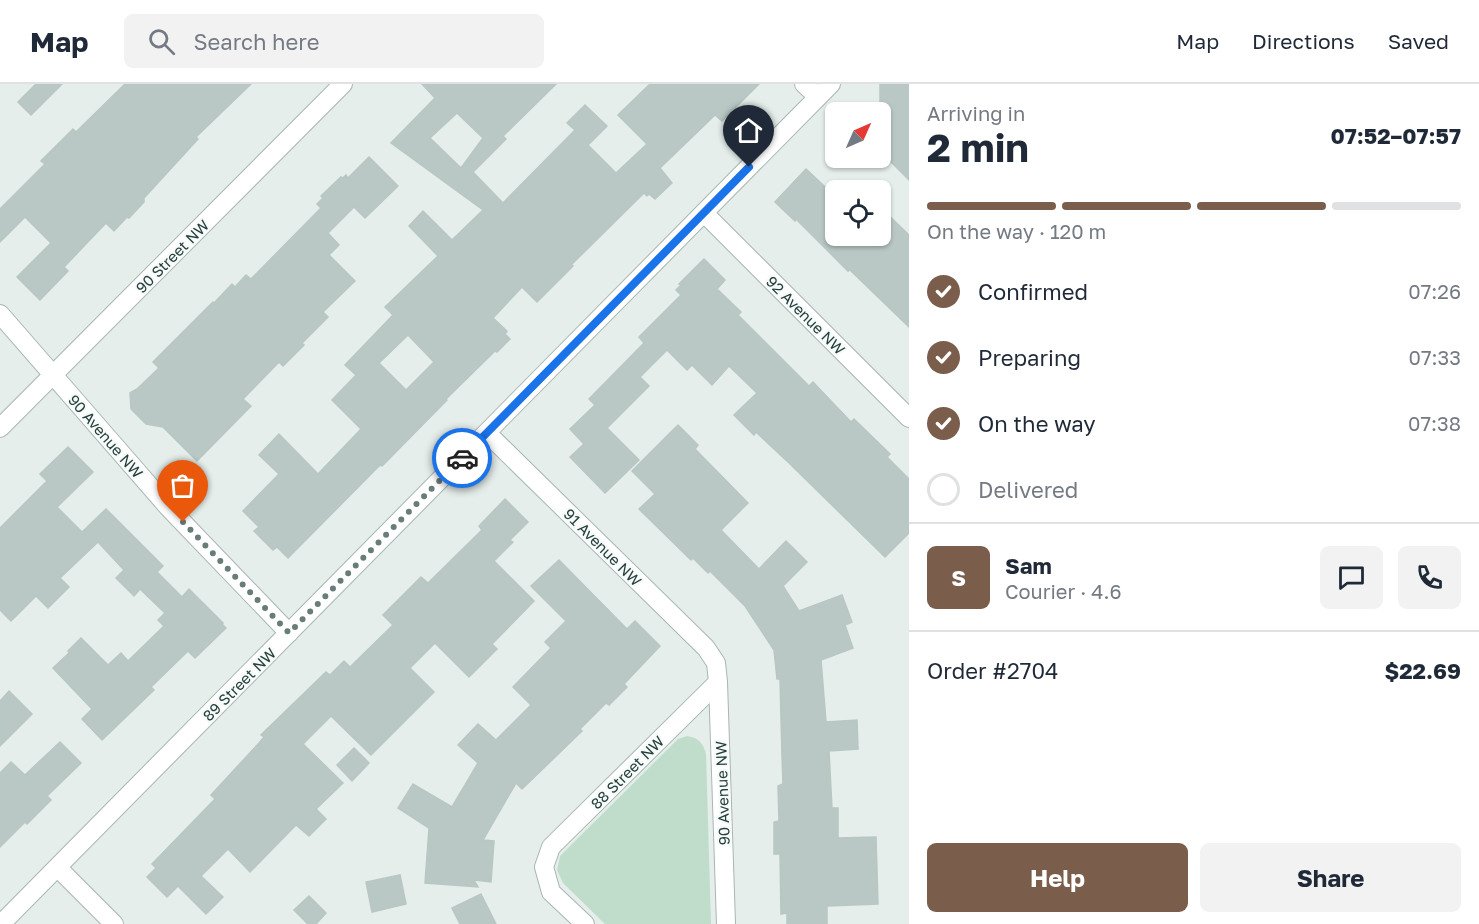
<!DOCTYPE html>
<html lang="en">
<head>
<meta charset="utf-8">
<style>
	:root { --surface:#fff; --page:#f2f2f3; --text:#1f2937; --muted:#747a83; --line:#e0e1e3; --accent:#7b5d4c }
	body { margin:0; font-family:"Golos Text",sans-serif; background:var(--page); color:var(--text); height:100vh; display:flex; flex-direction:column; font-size:22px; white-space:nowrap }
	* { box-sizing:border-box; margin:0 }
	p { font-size:20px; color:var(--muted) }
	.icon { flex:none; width:33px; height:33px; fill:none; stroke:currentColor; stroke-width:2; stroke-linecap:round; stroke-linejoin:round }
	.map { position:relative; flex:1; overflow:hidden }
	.drawer { display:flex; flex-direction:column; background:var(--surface); width:570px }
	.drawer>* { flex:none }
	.needle { width:39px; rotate:45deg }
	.tools { position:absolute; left:825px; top:18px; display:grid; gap:12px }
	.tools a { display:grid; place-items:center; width:66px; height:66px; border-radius:9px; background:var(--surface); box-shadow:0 2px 4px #0004; font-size:30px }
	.pin { position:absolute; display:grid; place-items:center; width:51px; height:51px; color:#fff; margin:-62px -26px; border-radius:50% 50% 50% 0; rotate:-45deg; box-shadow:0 0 6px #0007 }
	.pin .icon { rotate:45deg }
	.courier { position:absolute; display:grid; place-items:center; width:60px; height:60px; margin:-30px; border:4px solid #1a73e8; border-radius:50%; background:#fff; color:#222; box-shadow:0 2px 8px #0007 }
	.head em { font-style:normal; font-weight:700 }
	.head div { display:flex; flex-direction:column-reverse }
	.head { display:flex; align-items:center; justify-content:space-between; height:102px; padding:0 18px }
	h1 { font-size:39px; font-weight:700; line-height:45px }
	.bar { display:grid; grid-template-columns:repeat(4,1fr); gap:9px 6px; align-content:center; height:72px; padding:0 18px }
	.bar i { height:8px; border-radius:4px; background:var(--line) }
	.bar .selected { background:var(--accent) }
	.bar p { grid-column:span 4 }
	.line { display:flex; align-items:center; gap:15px; padding:0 18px; border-top:2px solid var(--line) }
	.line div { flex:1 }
	.round { display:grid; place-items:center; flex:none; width:63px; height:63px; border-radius:9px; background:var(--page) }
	ol { padding:0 18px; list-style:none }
	li { display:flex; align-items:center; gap:18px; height:66px }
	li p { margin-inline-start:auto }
	li .icon { padding:6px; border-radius:50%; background:var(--accent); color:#fff; stroke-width:4 }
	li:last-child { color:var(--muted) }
	li i { width:33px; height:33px; border:3px solid var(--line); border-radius:50% }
	.action { display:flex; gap:12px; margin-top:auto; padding:12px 18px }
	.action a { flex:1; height:69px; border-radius:9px; background:var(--accent); color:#fff; font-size:24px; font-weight:700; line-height:69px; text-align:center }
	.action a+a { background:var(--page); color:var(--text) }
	header { display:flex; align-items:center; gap:36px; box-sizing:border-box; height:84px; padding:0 30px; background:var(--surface); border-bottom:2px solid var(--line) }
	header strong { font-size:28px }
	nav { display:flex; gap:33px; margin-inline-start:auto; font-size:21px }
	.search { width:420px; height:54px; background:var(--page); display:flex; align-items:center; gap:15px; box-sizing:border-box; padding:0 21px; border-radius:9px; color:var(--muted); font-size:22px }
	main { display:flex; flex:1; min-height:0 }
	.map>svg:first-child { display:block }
	.green { fill:#c0ddcc }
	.building { fill:#bac8c5; stroke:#b8c7c3; stroke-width:1.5; fill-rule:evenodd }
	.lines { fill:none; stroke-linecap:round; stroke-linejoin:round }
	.street-casing { stroke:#a8b6b3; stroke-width:20 }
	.street { stroke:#fff; stroke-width:18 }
	.done { stroke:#687c79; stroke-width:6; stroke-dasharray:0 10.8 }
	.route { stroke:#1a73e8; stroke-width:8 }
	.labels { text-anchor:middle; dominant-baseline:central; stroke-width:4.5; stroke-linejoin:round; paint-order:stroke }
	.street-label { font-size:15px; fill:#253f3c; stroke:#f6faf9 }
</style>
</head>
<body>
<header>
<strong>Map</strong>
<div class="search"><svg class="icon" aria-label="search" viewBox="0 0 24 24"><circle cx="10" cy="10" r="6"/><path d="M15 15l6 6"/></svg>Search here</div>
<nav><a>Map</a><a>Directions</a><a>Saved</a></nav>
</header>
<main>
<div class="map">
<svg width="909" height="840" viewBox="0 0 909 840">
	<rect width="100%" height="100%" fill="#e5eeeb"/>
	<path class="green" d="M687,652C699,654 703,659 706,670L711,840H605L563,799L557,786L560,772L678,655Z"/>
	<g class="building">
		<path d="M36,0H62L31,31L18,18Z"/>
		<path d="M125,0H251L196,53L198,55L144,114V118L129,134L127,133L114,147L106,139L64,183L68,187L40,216L17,193L51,159L25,133L0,158V125L45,80L41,77L73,45L76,48Z"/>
		<path d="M422,0H556L503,52L506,55L473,88L503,119L575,46L567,39L585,21L607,42L588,61L616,89L647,60L618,31L650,0H759L722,37L715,31L660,84L672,99L655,115L649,110L647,112L644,109L571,181L573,182L537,218L522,203L493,234L507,247L505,250L510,255L497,268L495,267L446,315L447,316L382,382L380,381L288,474L277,463L273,466L254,447L259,443L243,427L279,390L259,371L279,350L318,390L361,345L332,316L356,291L345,281L393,231L385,223L438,172L409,142L423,127L452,156L483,126L391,59L435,14ZM457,29L483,54L461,84L430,54ZM408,251L434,278L406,306L379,279Z"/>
		<path d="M880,0H909V96L880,67Z"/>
		<path d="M369,73L398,102L365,134L354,123L328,149L339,161L329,171L355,197L323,228L328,233L302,259L304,261L283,282L279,278L243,315L251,322L197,377L163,343L146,340L131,325L130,309L137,305L159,284L153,278L213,218L214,219L232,200L235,203L246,191L251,195L321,124L317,120L323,114L321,112L341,93L343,94L346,91L348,94Z"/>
		<path d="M806,85L836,113V152H880V123L909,151V243L850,186L848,187L796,135L795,137L775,118Z"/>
		<path d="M704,175L725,196L717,205L741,228L738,231L809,302L813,298L851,338L854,335L890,370L887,373L909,395V449L885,473L788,378L756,348L754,351L734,331L757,309L729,282L712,301L692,281L687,286L667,266L640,293L649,302L607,344L639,376L605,409L570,373L584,360L570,345L595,321L589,315L644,259L639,253L681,211L676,206L681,201L679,200Z"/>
		<path d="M678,341L698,361L695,365L748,419L721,446L759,485L786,457L807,478L783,502L799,527L842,511L852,538L845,541L853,564L821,576L826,638L857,636L858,665L829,667L832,724H838V754L876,753L878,820L827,822V840H787V829L781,830L780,770H774V738L779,737L778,702L783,700L782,672L780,595H777L774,566L745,522L710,487L708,489L693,474L691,476L639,425L655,410L632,387Z"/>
		<path d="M68,363L93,388L57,423L82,448L106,425L163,482L157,488L182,513L189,505L223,539L222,540L226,544L195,574L188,567L151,603L154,606L102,656L82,635L92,625L53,584L69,569L68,567L81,554L108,581L121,569L128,577L164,542L158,536L165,529L140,505L134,512L116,494L124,486L98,458L60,494L69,503L48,524L36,512L11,537L0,526V444L47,397L40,390Z"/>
		<path d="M505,415L528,438L510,456L513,458L494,477L534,517L492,560L497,565L469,593L435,559L410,584L434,608L371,671L331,632L303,660L343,699L316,725L326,735L309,752L296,741L250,788L228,765L201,792L223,813L206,830L178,802L167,813L147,793L156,784L152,780L215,715L211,711L259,659L264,653L261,651L326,588L330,591L344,577L350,583L393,541L383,531L421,493L428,499L482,446L479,442Z"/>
		<path d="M559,476L627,545L635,537L660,562L624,600L627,603L609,621L606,619L580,645L582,647L522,705L516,699L483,756L494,757L491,798L474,796L478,803L425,799L429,744L398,724L413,700L452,723L478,679L458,661L478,640L496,656L531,621L513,603L551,564L545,558L566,537L531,502Z"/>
		<path d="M9,607L32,630L0,662V617Z"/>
		<path d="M60,658L81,679L47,712L51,716L27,740L25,738L0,763V689L11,678L25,691Z"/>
		<path d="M354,664L369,679L352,697L337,681Z"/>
		<path d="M400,791L406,820L372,828L366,798Z"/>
		<path d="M481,810L496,840H460L452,824Z"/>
		<path d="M309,812L326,829L316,840H308L294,826Z"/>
	</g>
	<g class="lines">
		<defs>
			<g id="street">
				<path d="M804,0L818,13"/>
				<path d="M704,129L909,334"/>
				<path d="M0,230L168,423L289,549"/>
				<path d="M0,344L343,0"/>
				<path d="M487,349L706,564L716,579L718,598L726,840"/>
				<path d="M58,784L114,840"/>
				<path d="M1,840L831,0"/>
				<path d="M585,840L551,808L544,783L551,763L718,598"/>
			</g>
		</defs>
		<use href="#street" class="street-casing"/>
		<use href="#street" class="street"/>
	</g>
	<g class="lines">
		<path class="done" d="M183,438L289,549L462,374"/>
		<path class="route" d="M462,374L749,83"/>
	</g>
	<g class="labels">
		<g class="street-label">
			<text transform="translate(172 172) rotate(-45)">90 Street NW</text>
			<text transform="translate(806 231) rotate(45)">92 Avenue NW</text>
			<text transform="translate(106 352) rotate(49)">90 Avenue NW</text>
			<text transform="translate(603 463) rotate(45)">91 Avenue NW</text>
			<text transform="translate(239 600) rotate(-45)">89 Street NW</text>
			<text transform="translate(627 688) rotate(-45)">88 Street NW</text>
			<text transform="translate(722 709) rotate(-92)">90 Avenue NW</text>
		</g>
	</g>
</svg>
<div class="tools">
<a><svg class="needle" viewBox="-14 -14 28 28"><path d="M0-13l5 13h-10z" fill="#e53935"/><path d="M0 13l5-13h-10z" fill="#747a83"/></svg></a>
<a><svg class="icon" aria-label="locate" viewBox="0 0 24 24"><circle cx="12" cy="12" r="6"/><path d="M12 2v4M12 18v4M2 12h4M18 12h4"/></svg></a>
</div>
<div class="pin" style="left:183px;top:438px;background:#ea580c"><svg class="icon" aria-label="bag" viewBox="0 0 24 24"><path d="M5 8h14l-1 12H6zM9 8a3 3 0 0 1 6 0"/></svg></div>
<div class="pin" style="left:749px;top:83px;background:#1f2937"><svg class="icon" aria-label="home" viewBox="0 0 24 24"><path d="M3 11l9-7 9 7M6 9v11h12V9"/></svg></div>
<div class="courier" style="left:462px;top:374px"><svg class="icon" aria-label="car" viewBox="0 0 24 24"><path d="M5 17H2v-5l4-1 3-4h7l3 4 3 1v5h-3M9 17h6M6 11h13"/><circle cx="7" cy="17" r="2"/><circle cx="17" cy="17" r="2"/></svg></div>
</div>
<section class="drawer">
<div class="head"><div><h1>2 min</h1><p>Arriving in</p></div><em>07:52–07:57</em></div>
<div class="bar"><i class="selected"></i><i class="selected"></i><i class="selected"></i><i></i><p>On the way · 120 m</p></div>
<ol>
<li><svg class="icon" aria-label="check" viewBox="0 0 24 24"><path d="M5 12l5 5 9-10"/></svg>Confirmed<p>07:26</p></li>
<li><svg class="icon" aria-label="check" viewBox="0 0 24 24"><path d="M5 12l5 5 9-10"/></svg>Preparing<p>07:33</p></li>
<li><svg class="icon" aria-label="check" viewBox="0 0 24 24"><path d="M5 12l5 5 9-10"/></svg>On the way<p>07:38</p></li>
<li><i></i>Delivered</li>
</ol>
<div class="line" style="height:108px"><b class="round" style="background:var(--accent);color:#fff">S</b><div><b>Sam</b><p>Courier · 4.6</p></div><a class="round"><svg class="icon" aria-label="chat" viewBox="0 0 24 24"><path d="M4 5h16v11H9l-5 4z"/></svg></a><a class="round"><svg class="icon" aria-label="phone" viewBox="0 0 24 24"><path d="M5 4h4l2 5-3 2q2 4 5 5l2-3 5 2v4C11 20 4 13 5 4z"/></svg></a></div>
<div class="line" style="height:78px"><div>Order #2704</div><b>$22.69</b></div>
<div class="action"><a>Help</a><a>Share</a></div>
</section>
</main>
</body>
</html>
